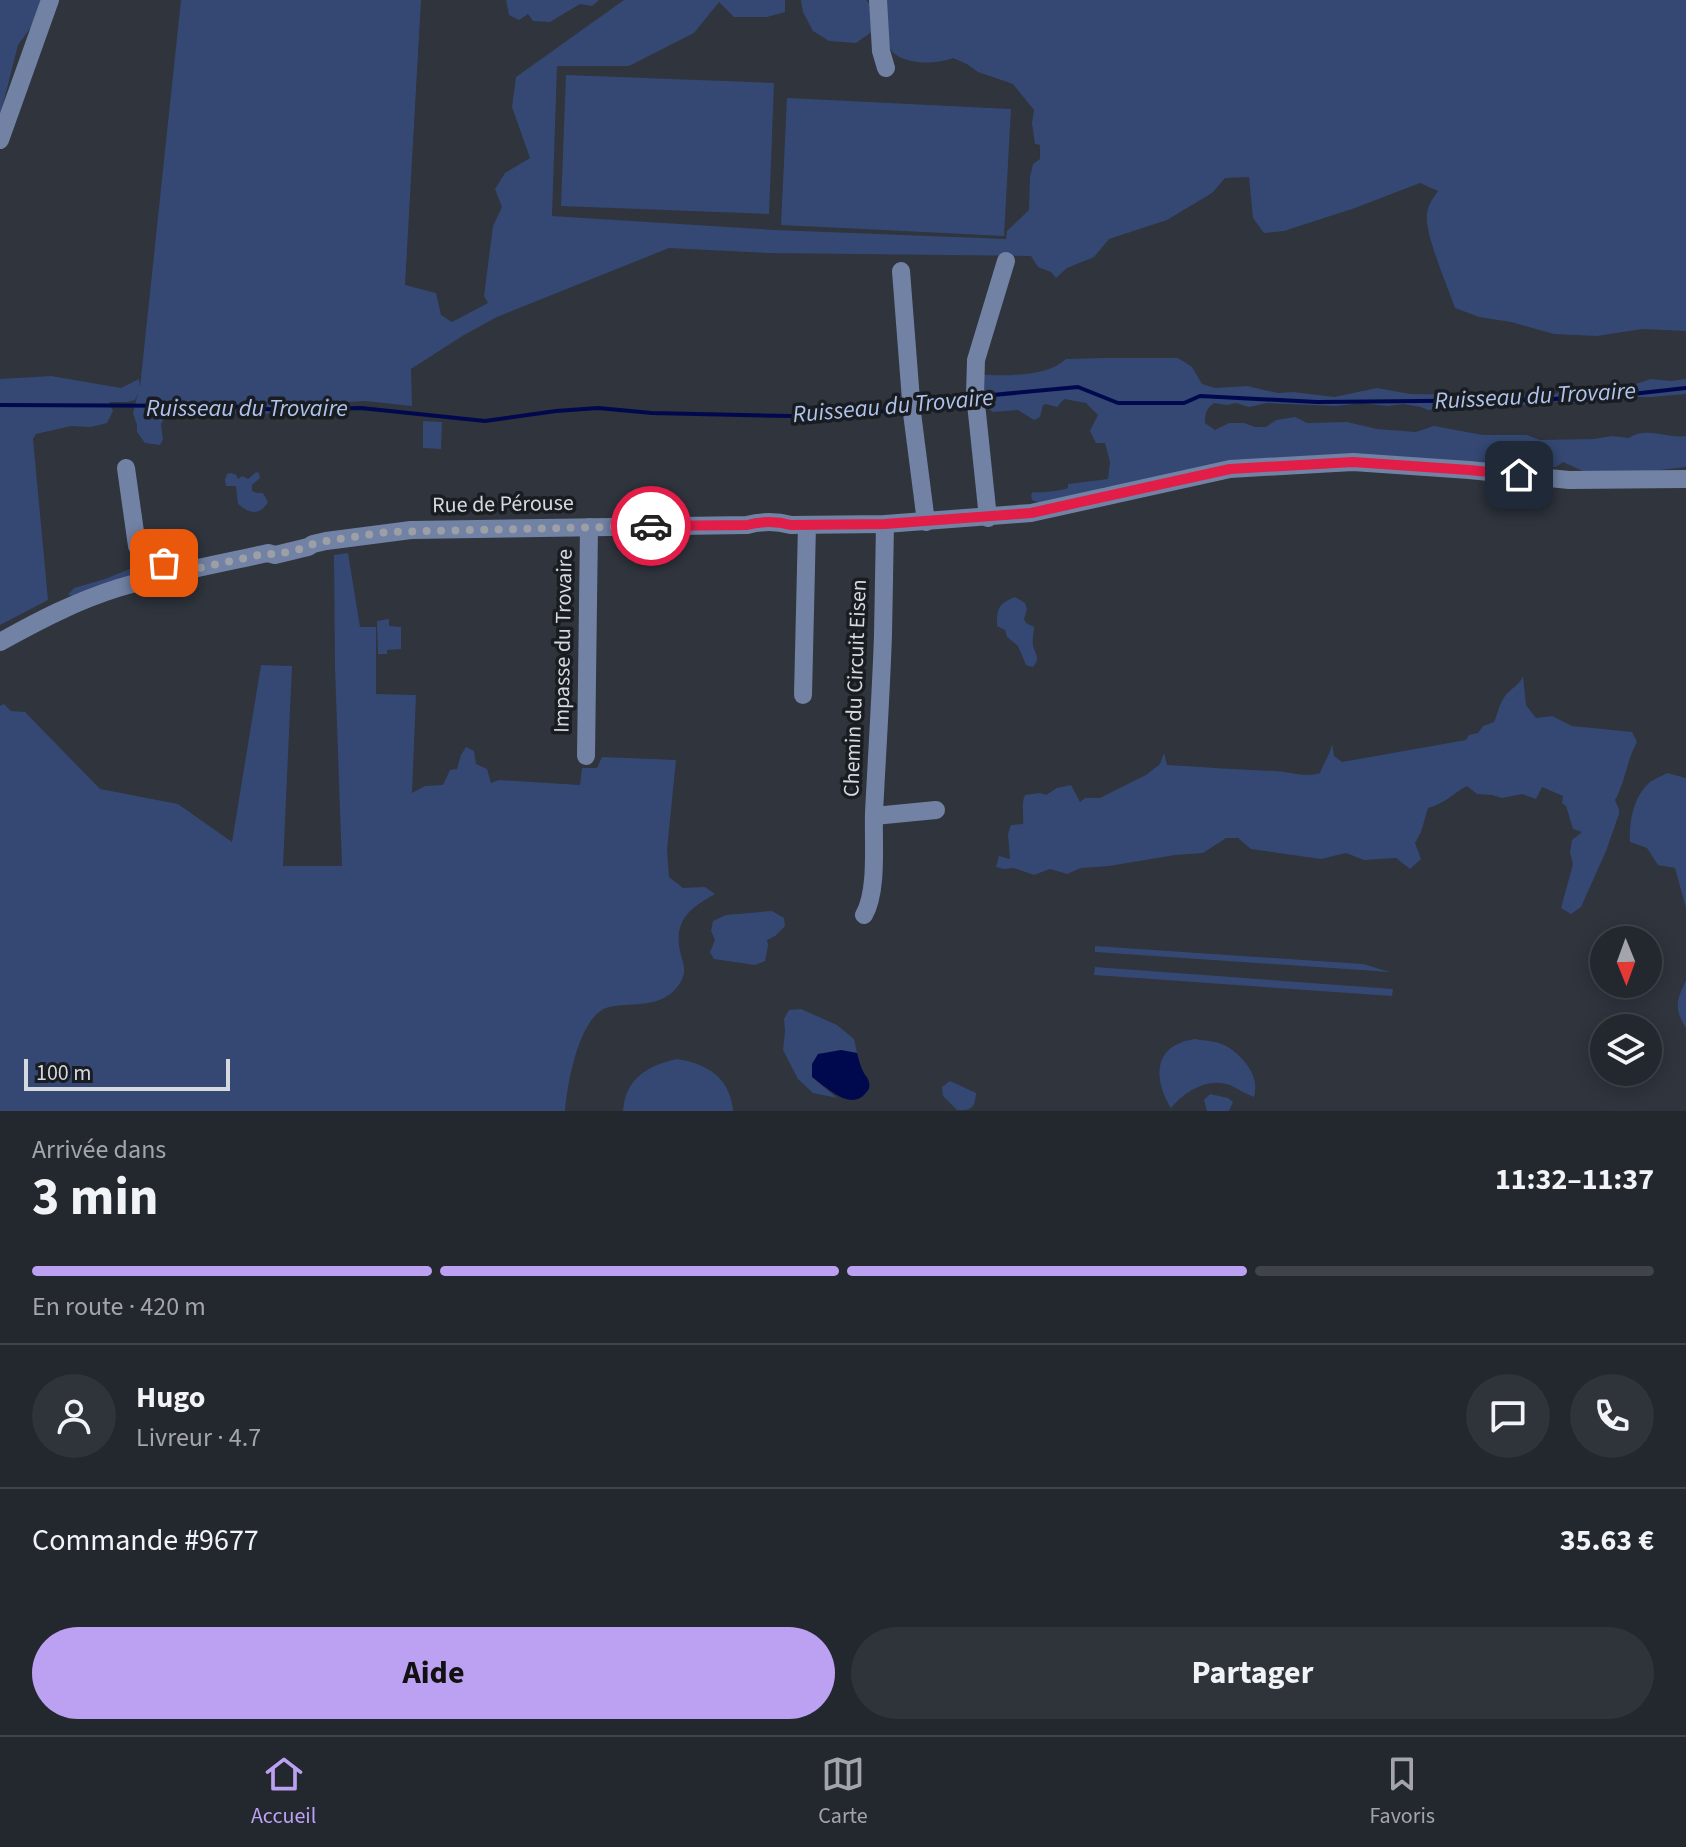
<!DOCTYPE html>
<html lang="fr">
<head>
<meta charset="utf-8">
<style>
	:root { --surface:#23272e; --page:#2f333a; --text:#f1f3f6; --muted:#a3a5aa; --line:#40444a; --accent:#bca0f2 }
	body { margin:0; font-family:"Source Sans 3",sans-serif; background:var(--page); color:var(--text); height:100vh; display:flex; flex-direction:column; font-size:30px; white-space:nowrap }
	* { box-sizing:border-box; margin:0 }
	p { font-size:26px; color:var(--muted) }
	.icon { flex:none; width:44px; height:44px; fill:none; stroke:currentColor; stroke-width:2; stroke-linecap:round; stroke-linejoin:round }
	.map { position:relative; height:1111px; overflow:hidden }
	.panel { display:flex; flex-direction:column; background:var(--surface); flex:1 }
	.panel>* { flex:none }
	.needle { width:52px; rotate:179deg }
	.buttons { position:absolute; left:1590px; top:926px; display:grid; gap:16px }
	.buttons a { display:grid; place-items:center; width:72px; height:72px; border-radius:50%; background:var(--surface); box-shadow:0 4px 20px #0003,0 0 0 2px var(--line); font-size:40px }
	.scale { position:absolute; left:24px; bottom:20px; width:206px; box-sizing:border-box; padding-left:8px; border:4px solid #d6d9df; border-top:0; font-size:22px; line-height:28px; white-space:nowrap; color:#d6d9df; -webkit-text-stroke:6px #191c20; paint-order:stroke }
	.pin { position:absolute; display:grid; place-items:center; width:68px; height:68px; color:#fff; margin:-34px; border-radius:16px; box-shadow:0 4px 12px #0006 }
	.courier { position:absolute; display:grid; place-items:center; width:80px; height:80px; margin:-40px; border:6px solid #e11d48; border-radius:50%; background:#fff; color:#222; box-shadow:0 2px 10px #0007 }
	.headline em { font-style:normal; font-weight:700 }
	.headline div { display:flex; flex-direction:column-reverse }
	.headline { display:flex; align-items:center; justify-content:space-between; height:136px; padding:0 32px }
	h1 { font-size:52px; font-weight:700; line-height:60px }
	.bar { display:grid; grid-template-columns:repeat(4,1fr); gap:12px 8px; align-content:center; height:96px; padding:0 32px }
	.bar i { height:10px; border-radius:6px; background:var(--line) }
	.bar .selected { background:var(--accent) }
	.bar p { grid-column:span 4 }
	.line { display:flex; align-items:center; gap:20px; padding:0 32px; border-top:2px solid var(--line) }
	.line div { flex:1 }
	.round { display:grid; place-items:center; flex:none; width:84px; height:84px; border-radius:42px; background:var(--page) }
	.cta { display:flex; gap:16px; margin-top:auto; padding:16px 32px }
	.cta a { flex:1; height:92px; border-radius:48px; background:var(--accent); color:#111; font-size:32px; font-weight:700; line-height:92px; text-align:center }
	.cta a+a { background:var(--page); color:var(--text) }
	.menu { display:flex; justify-content:space-around; align-items:center; height:112px; border-top:2px solid var(--line); background:var(--surface); font-size:22px; color:var(--muted) }
	.menu a { display:grid; justify-items:center; gap:4px }
	.menu .selected { color:var(--accent) }
	.map>svg:first-child { display:block }
	.green { fill:#344873 }
	.water { fill:#00094e }
	.lines { fill:none; stroke-linecap:round; stroke-linejoin:round }
	.stream { stroke:#00094e; stroke-width:4 }
	.minor { stroke:#7182a4; stroke-width:18 }
	.done { stroke:#9c9fa6; stroke-width:8; stroke-dasharray:0 14.4 }
	.route { stroke:#e11d48; stroke-width:10 }
	.labels { text-anchor:middle; dominant-baseline:central; stroke-width:7; stroke-linejoin:round; paint-order:stroke }
	.street-label { font-size:22px; fill:#d6d9df; stroke:#191c20 }
	.water-label { font-size:24px; font-style:italic; fill:#afc3ec; stroke:#191c20 }
</style>
</head>
<body>
<div class="map">
<svg width="1686" height="1111" viewBox="0 0 1686 1111">
	<rect width="100%" height="100%" fill="#2f343d"/>
	<g class="green">
		<path d="M0,0H42L34,23L18,45L0,116Z"/>
		<path d="M181,0H421L405,285L436,293L441,315L452,322L488,303L484,296L493,226L502,207L495,189L505,173L530,158L512,107L516,77L624,0H785V12L767,17H734L719,2L694,33L629,66H557L552,216L775,230L1006,239L1007,231L1029,210L1030,177L1033,164L1040,159V145L1035,144L1032,123L1034,110L1013,84L978,72L967,64L953,58C935,65 897,66 888,45C883,33 885,13 884,0H1686V331L1642,329L1597,336L1554,334L1511,322L1479,317L1455,308C1448,287 1424,233 1427,214C1428,205 1433,198 1438,191L1420,183L1355,208L1284,231L1264,233L1253,218L1249,177L1225,178L1212,193L1167,220L1109,239L1094,257L1067,268L1056,278L1051,272L1038,267L1031,256L767,253L669,248L497,317L464,335L411,369L412,406L365,401L297,405L292,413L255,414L211,412L202,416H191L189,411L167,414L161,424L163,440L160,445L145,443L137,432V425L133,413L138,393L135,400L127,402H109L113,411L107,423L91,427L71,426L36,434L33,439L48,600L0,625V379L51,376L121,388L139,379L140,387Z"/>
		<path d="M506,0H599L592,6L580,4L550,22L533,21L528,14L519,20L509,15Z"/>
		<path d="M801,0H866L871,5L876,29L856,43L829,41L813,31L803,12Z"/>
		<path d="M566,75L774,83L769,214L561,206Z"/>
		<path d="M787,98L1011,109L1004,236L781,225Z"/>
		<path d="M1104,358H1178L1192,367L1202,384L1215,388L1247,386L1278,393L1293,392L1334,397L1377,388L1410,394L1475,395L1505,393L1553,395L1568,389L1592,392L1618,390L1651,379L1671,381L1686,379V394L1651,397H1628L1620,402L1604,400L1583,404L1551,401L1508,408L1500,404L1489,406L1472,404L1428,410L1421,407L1403,404L1388,406L1361,403L1336,406L1267,403L1249,407L1236,403L1227,405L1214,403C1206,409 1205,413 1205,423L1215,430L1229,423H1244L1255,427H1266L1276,420L1295,417L1307,423L1347,422L1377,429L1416,432L1434,426L1483,435H1527L1540,440L1594,439L1612,436L1629,438C1646,426 1668,439 1686,436V467L1650,471H1583L1563,462L1556,467L1452,464L1203,466L1123,486L1104,487L1094,492L1053,499L1040,503L1032,500L1031,495L1033,492C1042,493 1060,491 1068,488V484L1108,479L1110,462L1105,443H1096L1090,431L1098,415L1086,403L1064,399L1057,407L1046,404L1043,405L1040,417L1034,420L1018,410L993,412L980,403L979,375C1005,375 1046,378 1066,359Z"/>
		<path d="M423,421L442,422L441,449L423,448Z"/>
		<path d="M256,472L259,473L260,478L252,485V491L257,493H263L268,502C260,516 250,514 238,504L236,486H226L225,480L227,474L231,473L236,475L238,479L242,476L248,479Z"/>
		<path d="M348,553L360,627H376V694L416,695L412,793L425,786L443,785L450,770L457,769L461,755L466,747L474,751L476,764L487,769L491,783L499,780L580,785L582,768H597L602,757L676,760L667,850L669,877L683,888L705,887L715,894C694,906 676,917 679,945C681,962 690,969 678,986C661,1009 634,1002 609,1007C579,1014 567,1085 565,1111H0V706L4,704L11,711L25,712L100,789L178,804L232,842L261,665L292,666L283,866H342L335,668L334,555Z"/>
		<path d="M147,562L159,568L74,596L68,595L74,588L105,579Z"/>
		<path d="M1015,597L1025,603L1027,609L1024,619L1026,623L1034,627C1034,633 1032,640 1033,645C1035,655 1041,657 1033,667L1026,665L1018,646L1007,637L1005,630L997,626C997,608 998,604 1015,597Z"/>
		<path d="M389,619V626L401,627V649L387,650V654H378L377,621Z"/>
		<path d="M1523,676L1526,705L1536,718L1552,716L1572,726L1632,732L1637,742C1626,762 1626,781 1615,800L1619,809V814L1606,851L1581,907L1571,914L1561,908L1573,864L1570,853L1572,840L1582,832L1573,829L1566,806L1562,803L1563,796L1542,787L1536,799L1522,794L1502,798L1492,795L1477,794L1467,786C1452,794 1446,803 1428,808L1421,832L1415,843L1421,859L1410,869L1396,858L1364,860L1346,853L1321,859L1251,849L1238,838H1226L1203,853L1175,855L1109,866L1081,868L1067,874L1050,869L1034,875L1014,868L1004,869L996,867L999,856L1010,859L1008,834L1011,825L1023,824C1024,815 1021,803 1025,795L1040,793L1046,795L1057,788L1071,785L1080,802L1085,798H1100L1146,775L1160,764L1164,753L1167,765C1203,767 1239,770 1276,771C1291,772 1306,778 1320,773C1324,762 1330,755 1332,744L1334,756L1342,762L1466,740L1469,735L1478,733L1483,726L1494,722C1498,713 1499,704 1505,696C1511,688 1519,686 1523,676Z"/>
		<path d="M1667,773L1686,778V908L1675,868L1658,865L1647,848L1630,842C1629,822 1633,797 1650,782C1654,779 1662,776 1667,773Z"/>
		<path d="M772,911L784,918L785,926L775,936L767,940L768,946L765,961L755,965L714,959L710,952L715,940L711,931L713,921L726,915Z"/>
		<path d="M1095,946L1363,964L1390,972L1095,952Z"/>
		<path d="M1095,967L1393,989L1392,996L1094,975Z"/>
		<path d="M1686,980V1028C1673,1007 1677,1000 1686,980Z"/>
		<path d="M801,1009L837,1025L854,1039L857,1053L841,1050L812,1077L837,1098L813,1093L798,1079L783,1050L785,1031L784,1019L789,1010Z"/>
		<path d="M1195,1039C1206,1041 1218,1041 1228,1047C1245,1058 1260,1077 1254,1097C1246,1094 1238,1089 1230,1085C1208,1077 1185,1091 1171,1108C1153,1078 1153,1045 1195,1039Z"/>
		<path d="M677,1059C708,1064 730,1078 733,1111H623C625,1079 648,1065 677,1059Z"/>
		<path d="M950,1081L976,1093C975,1107 972,1111 957,1110L943,1096L942,1087Z"/>
		<path d="M1210,1094L1228,1098L1233,1102L1229,1111H1207L1204,1100Z"/>
	</g>
	<path class="water" d="M841,1050L857,1053C859,1059 860,1066 863,1071C866,1078 867,1075 869,1082C870,1089 869,1089 865,1094C850,1111 826,1087 812,1077V1064L818,1054Z"/>
	<g class="lines">
		<g class="stream">
			<path d="M982,396L1078,387L1118,403H1184L1200,396L1317,402L1524,400L1605,397L1686,388"/>
			<path d="M0,405L228,406L279,410L361,408L485,421L556,411L598,408L652,413L790,416L862,413L906,409"/>
			<path d="M915,407L970,398"/>
		</g>
		<g class="minor">
			<path d="M878,0L881,51L886,68"/>
			<path d="M0,140L50,0"/>
			<path d="M901,271L912,413L926,522"/>
			<path d="M126,468L137,546C145,561 154,554 164,563C168,565 169,570 172,574"/>
			<path d="M988,518L975,394L976,360L1006,261"/>
			<path d="M0,642C38,621 76,601 118,588C167,573 218,564 268,553L275,555L308,547L313,544L326,541L411,530L747,525C762,521 776,521 791,525L885,524L1031,513L1230,469L1353,462L1469,470L1569,480L1686,479"/>
			<path d="M803,695L807,525"/>
			<path d="M586,756L589,527"/>
			<path d="M874,816L936,810"/>
			<path d="M864,915C878,891 873,842 874,813C877,753 881,694 883,635C884,598 884,561 885,524"/>
		</g>
	</g>
	<g class="lines">
		<path class="done" d="M164,563L172,574L268,553L275,555L308,547L313,544L326,541L387,532L651,526"/>
		<path class="route" d="M651,526L747,525C762,521 776,521 791,525L885,524L1031,513L1230,469L1353,462L1469,470L1519,475"/>
	</g>
	<g class="labels">
		<g class="street-label">
			<text transform="translate(503 504) rotate(-1)">Rue de Pérouse</text>
			<text transform="translate(563 641) rotate(-89)">Impasse du Trovaire</text>
			<text transform="translate(855 688) rotate(-88)">Chemin du Circuit Eisen</text>
		</g>
		<g class="water-label">
			<text transform="translate(1535 396) rotate(-3)">Ruisseau du Trovaire</text>
			<text transform="translate(893 406) rotate(-5)">Ruisseau du Trovaire</text>
			<text x="247" y="408">Ruisseau du Trovaire</text>
		</g>
	</g>
</svg>
<div class="buttons">
<a><svg class="needle" viewBox="-14 -14 28 28"><path d="M0-13l5 13h-10z" fill="#e53935"/><path d="M0 13l5-13h-10z" fill="#a3a5aa"/></svg></a>
<a><svg class="icon" aria-label="layers" viewBox="0 0 24 24"><path d="M12 4l9 5-9 5-9-5zM3 14l9 5 9-5"/></svg></a>
</div>
<div class="scale">100 m</div>
<div class="pin" style="left:164px;top:563px;background:#ea580c"><svg class="icon" aria-label="bag" viewBox="0 0 24 24"><path d="M5 8h14l-1 12H6zM9 8a3 3 0 0 1 6 0"/></svg></div>
<div class="pin" style="left:1519px;top:475px;background:#1f2937"><svg class="icon" aria-label="home" viewBox="0 0 24 24"><path d="M3 11l9-7 9 7M6 9v11h12V9"/></svg></div>
<div class="courier" style="left:651px;top:526px"><svg class="icon" aria-label="car" viewBox="0 0 24 24"><path d="M5 17H2v-5l4-1 3-4h7l3 4 3 1v5h-3M9 17h6M6 11h13"/><circle cx="7" cy="17" r="2"/><circle cx="17" cy="17" r="2"/></svg></div>
</div>
<section class="panel">
<div class="headline"><div><h1>3 min</h1><p>Arrivée dans</p></div><em>11:32–11:37</em></div>
<div class="bar"><i class="selected"></i><i class="selected"></i><i class="selected"></i><i></i><p>En route · 420 m</p></div>
<div class="line" style="height:144px"><a class="round"><svg class="icon" aria-label="person" viewBox="0 0 24 24"><circle cx="12" cy="8" r="4"/><path d="M4 21q1-7 8-7t8 7"/></svg></a><div><b>Hugo</b><p>Livreur · 4.7</p></div><a class="round"><svg class="icon" aria-label="chat" viewBox="0 0 24 24"><path d="M4 5h16v11H9l-5 4z"/></svg></a><a class="round"><svg class="icon" aria-label="phone" viewBox="0 0 24 24"><path d="M5 4h4l2 5-3 2q2 4 5 5l2-3 5 2v4C11 20 4 13 5 4z"/></svg></a></div>
<div class="line" style="height:104px"><div>Commande #9677</div><b>35.63 €</b></div>
<div class="cta"><a>Aide</a><a>Partager</a></div>
</section>
<nav class="menu">
<a class="selected"><svg class="icon" aria-label="home" viewBox="0 0 24 24"><path d="M3 11l9-7 9 7M6 9v11h12V9"/></svg>Accueil</a>
<a><svg class="icon" aria-label="map" viewBox="0 0 24 24"><path d="M3 6l6-2 6 2 6-2v14l-6 2-6-2-6 2zM9 4v14M15 6v14"/></svg>Carte</a>
<a><svg class="icon" aria-label="saved" viewBox="0 0 24 24"><path d="M7 4h10v16l-5-4-5 4z"/></svg>Favoris</a>
</nav>
</body>
</html>
